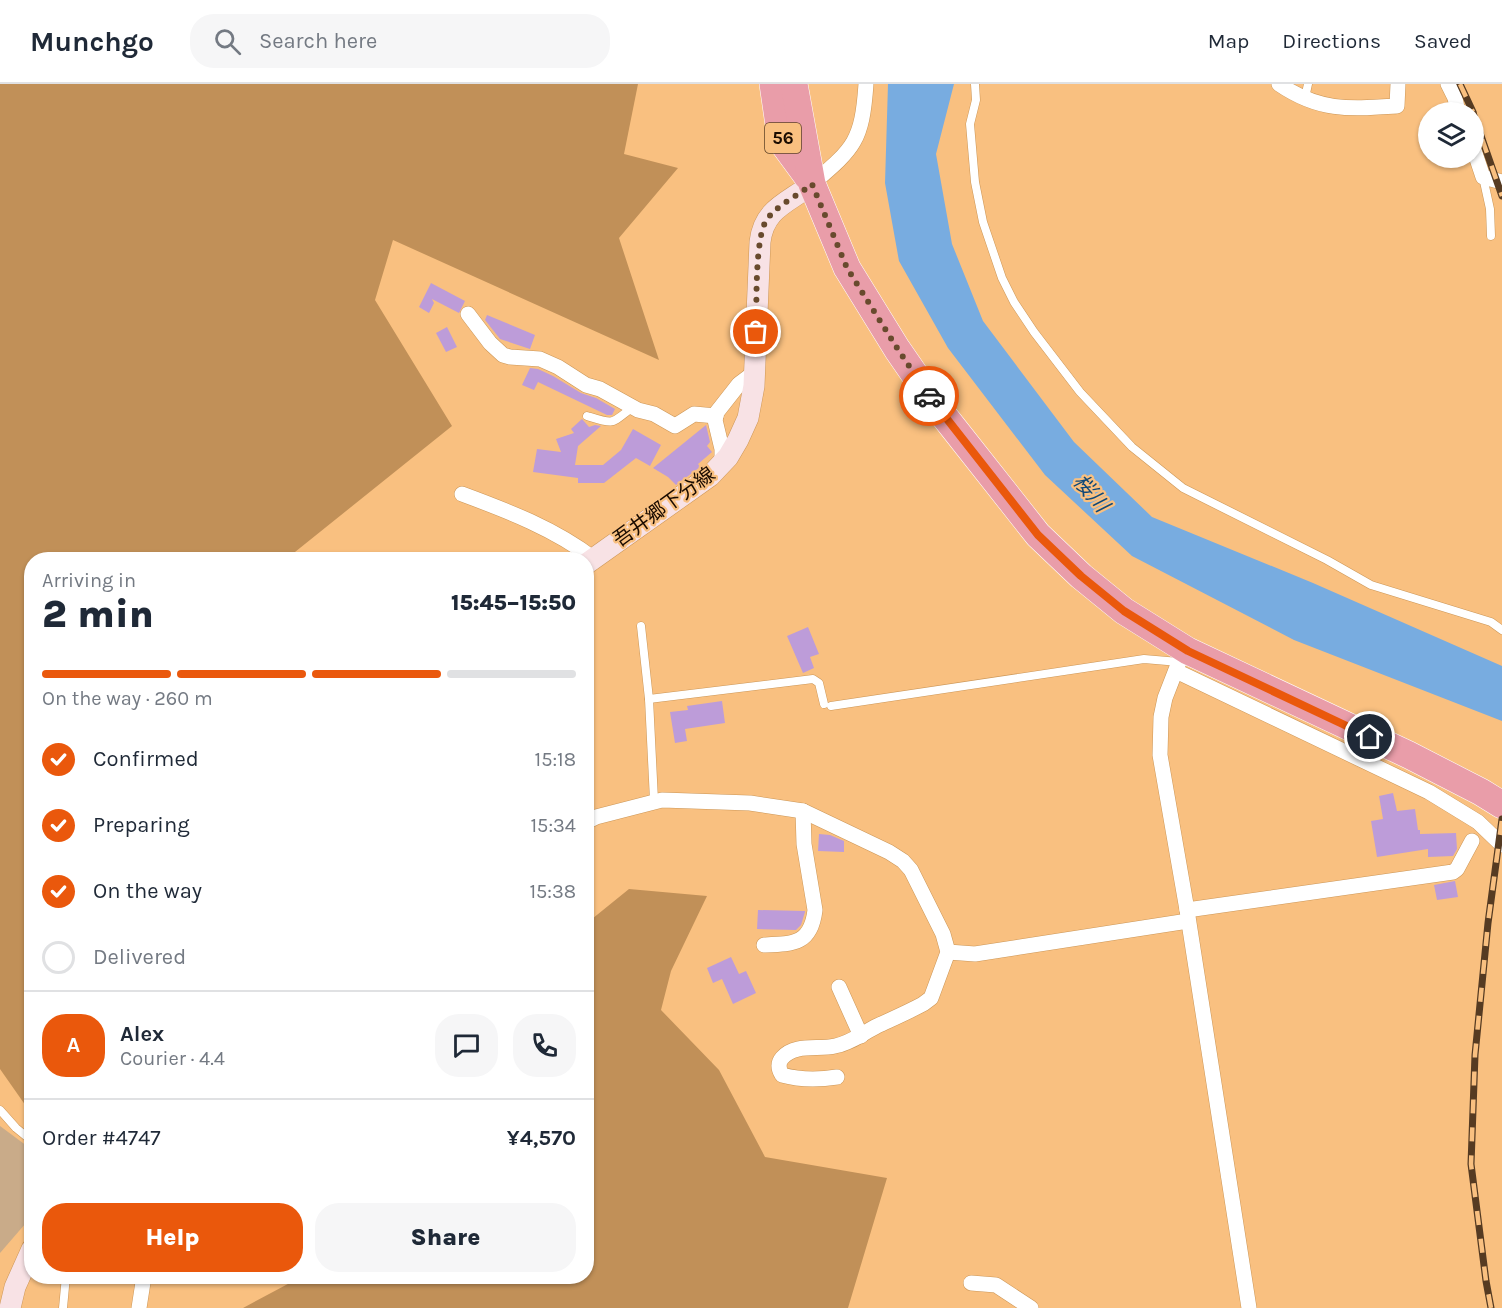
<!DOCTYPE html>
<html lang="en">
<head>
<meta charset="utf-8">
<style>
	:root { --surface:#fff; --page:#f6f6f7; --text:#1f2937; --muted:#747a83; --line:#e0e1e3; --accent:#ea580c }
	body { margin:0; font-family:Karla,"Noto Sans JP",sans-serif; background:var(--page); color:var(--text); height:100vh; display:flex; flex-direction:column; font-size:22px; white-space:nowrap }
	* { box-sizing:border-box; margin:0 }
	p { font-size:20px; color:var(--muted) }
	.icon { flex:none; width:33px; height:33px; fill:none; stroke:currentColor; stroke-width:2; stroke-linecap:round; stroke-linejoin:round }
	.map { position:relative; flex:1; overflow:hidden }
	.side { position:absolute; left:24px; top:468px; width:570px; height:732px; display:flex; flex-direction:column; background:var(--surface); border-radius:24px; box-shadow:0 2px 4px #0004 }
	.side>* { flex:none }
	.buttons { position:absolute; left:1418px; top:18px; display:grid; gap:12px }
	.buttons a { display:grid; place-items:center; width:66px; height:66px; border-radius:50%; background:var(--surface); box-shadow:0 2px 4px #0004; font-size:30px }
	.pin { position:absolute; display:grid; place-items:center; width:51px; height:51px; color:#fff; margin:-26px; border:3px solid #fff; border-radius:50%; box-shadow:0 2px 6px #0007 }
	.courier { position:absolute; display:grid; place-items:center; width:60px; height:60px; margin:-30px; border:4px solid #ea580c; border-radius:50%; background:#fff; color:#222; box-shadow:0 2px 8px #0007 }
	.overview em { font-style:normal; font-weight:800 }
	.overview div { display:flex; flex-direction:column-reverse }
	.overview { display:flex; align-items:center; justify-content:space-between; height:102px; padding:0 18px }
	h1 { font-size:39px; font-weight:800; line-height:45px }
	.bar { display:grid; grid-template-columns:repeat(4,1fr); gap:9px 6px; align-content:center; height:72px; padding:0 18px }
	.bar i { height:8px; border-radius:4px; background:var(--line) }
	.bar .selected { background:var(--accent) }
	.bar p { grid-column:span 4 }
	.line { display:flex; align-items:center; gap:15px; padding:0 18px; border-top:2px solid var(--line) }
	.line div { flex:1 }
	.round { display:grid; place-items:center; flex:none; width:63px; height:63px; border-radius:24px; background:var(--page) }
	ol { padding:0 18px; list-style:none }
	li { display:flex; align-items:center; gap:18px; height:66px }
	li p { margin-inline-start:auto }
	li .icon { padding:6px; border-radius:50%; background:var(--accent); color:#fff; stroke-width:4 }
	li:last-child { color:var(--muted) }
	li i { width:33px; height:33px; border:3px solid var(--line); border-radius:50% }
	.primary-button { display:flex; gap:12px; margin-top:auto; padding:12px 18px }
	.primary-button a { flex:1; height:69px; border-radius:24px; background:var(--accent); color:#fff; font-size:24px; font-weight:800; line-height:69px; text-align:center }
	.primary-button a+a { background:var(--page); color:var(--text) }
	header { display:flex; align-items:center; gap:36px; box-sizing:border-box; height:84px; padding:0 30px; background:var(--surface); border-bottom:2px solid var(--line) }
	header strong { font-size:28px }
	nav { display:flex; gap:33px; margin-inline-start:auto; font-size:21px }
	.search { width:420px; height:54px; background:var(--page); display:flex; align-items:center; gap:15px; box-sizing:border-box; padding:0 21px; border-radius:24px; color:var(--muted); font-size:22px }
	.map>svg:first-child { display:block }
	.green { fill:#c9ab89 }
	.forest { fill:#c19058 }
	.water { fill:#78ace0 }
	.building { fill:#bd9cd9 }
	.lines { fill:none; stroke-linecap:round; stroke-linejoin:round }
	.lane-casing { stroke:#cc9656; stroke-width:9 }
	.street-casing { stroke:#cc9656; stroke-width:16 }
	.secondary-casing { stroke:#cc9656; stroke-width:22 }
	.highway-casing { stroke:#fff; stroke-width:28 }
	.lane { stroke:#fff; stroke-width:8 }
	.street { stroke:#fff; stroke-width:15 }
	.secondary { stroke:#f8e2e5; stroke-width:21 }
	.highway { stroke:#e99da9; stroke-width:27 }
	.rail-casing { stroke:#563b22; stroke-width:7 }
	.rail { stroke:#f9c080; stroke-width:4.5; stroke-dasharray:14; stroke-linecap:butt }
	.done { stroke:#684a2d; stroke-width:6; stroke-dasharray:0 10.8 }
	.route { stroke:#ea580c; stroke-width:8 }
	.labels { text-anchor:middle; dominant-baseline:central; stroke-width:4.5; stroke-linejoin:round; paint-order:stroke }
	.shield { fill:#f9c080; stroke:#5d4126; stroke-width:1.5 }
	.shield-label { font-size:18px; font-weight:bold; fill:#1a0b00 }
	.street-label { font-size:20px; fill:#1a0b00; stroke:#f9c080 }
	.water-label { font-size:21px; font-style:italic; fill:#0f4878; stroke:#f9c080 }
</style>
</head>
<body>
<header>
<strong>Munchgo</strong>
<div class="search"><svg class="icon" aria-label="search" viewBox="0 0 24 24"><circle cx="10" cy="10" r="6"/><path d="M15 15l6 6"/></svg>Search here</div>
<nav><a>Map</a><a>Directions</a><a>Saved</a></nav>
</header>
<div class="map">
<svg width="1502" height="1224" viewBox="0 0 1502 1224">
	<rect width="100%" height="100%" fill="#f9c080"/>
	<path class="green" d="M0,1042L31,1065L32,1132L0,1169Z"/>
	<g class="forest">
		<path d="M0,0H638L624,70L678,84L619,154L659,276L393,156L375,216L452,342L295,468L298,475L32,476L31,1027L28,1025L0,985Z"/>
		<path d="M629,805L707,812L671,887L661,926L719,986L765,1073L887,1094L848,1224H243L301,1193L586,1192L587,839Z"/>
	</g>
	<path class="water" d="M888,0H954L936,70L952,160L983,237L1074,358L1152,433L1313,499L1502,582V637L1294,556L1132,472L1045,391L948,264L899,177L885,99Z"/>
	<g class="building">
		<path d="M431,199L465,217L459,229L432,215L434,219L429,229L419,223Z"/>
		<path d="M487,231L535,251L530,265L500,255L485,236Z"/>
		<path d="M447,243L457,263L446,268L436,249Z"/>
		<path d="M530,284L538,285L553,292L581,309L596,314L615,325L612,331H607L538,298L534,306L522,301Z"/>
		<path d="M582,335L589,343L595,341L601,342L578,362L575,381H603L621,366L633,345L661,361L650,382L636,374L604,399H578V394L533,388L537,365L561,368L556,355L574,349L571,345Z"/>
		<path d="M706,341L710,358L707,362L712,368L698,380L700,383L676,401L668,393L653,384Z"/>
		<path d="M808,543L819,570L810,573L814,584L803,589L787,552Z"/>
		<path d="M722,617L725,639L685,645L687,657L675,659L670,628L688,626L687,622Z"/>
		<path d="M1393,709L1397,727L1415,725L1418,746H1420V750L1456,749L1457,765L1453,772L1428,773V765L1377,773L1371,737L1383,735L1379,712Z"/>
		<path d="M819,750L830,751L844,757V768L818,767Z"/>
		<path d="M1455,797L1458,813L1437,816L1434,801Z"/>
		<path d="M758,826L805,827V828L801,841L796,846L757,845Z"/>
		<path d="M731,873L739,890L746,887L756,909L733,920L722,895L713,899L707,884Z"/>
	</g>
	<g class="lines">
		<defs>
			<g id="lane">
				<path d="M975,0L976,16L970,40L975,98L983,138L1002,194L1014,218L1034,248L1080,308L1132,363L1183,404L1327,476L1371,501L1491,538L1502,546"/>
				<path d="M1305,14L1308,0"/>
				<path d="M1483,93L1490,125L1491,152"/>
				<path d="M587,332C616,341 610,340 633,323"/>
				<path d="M641,542L649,615L654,716"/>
				<path d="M649,615L813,595L819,599L824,620"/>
				<path d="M831,622L1144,575L1179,578"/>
				<path d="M0,1026L16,1044L32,1057"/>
				<path d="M63,1224L66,1192"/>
			</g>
			<g id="street">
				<path d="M1279,0C1320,28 1350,25 1397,22L1398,0"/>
				<path d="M1448,0L1455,14L1458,28"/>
				<path d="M1473,63L1483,93L1502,98"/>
				<path d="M812,100C854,64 862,58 866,0"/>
				<path d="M468,230L490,259L503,271L510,273L540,275L558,283L586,301L600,305L638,326L654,330L675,342L694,330L716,332"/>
				<path d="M722,380V365L715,336L717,328L739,300L755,288"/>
				<path d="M462,410C508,427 555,445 594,475"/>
				<path d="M1188,567L1179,578L1165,614L1161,633L1160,671L1187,826L1249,1224"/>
				<path d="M1176,587L1429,708L1478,738L1502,761"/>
				<path d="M586,738L596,733L662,716L750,719L803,727L889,768L903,777L911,786L943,850L948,868L931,914L923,920C908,928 892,935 877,942C863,949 851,959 835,962C818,966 795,959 782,974C777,980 779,986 782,991C800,996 818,996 837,993"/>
				<path d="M1187,826L1453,788L1457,785L1472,757"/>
				<path d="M764,861C794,860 811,860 815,826L804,760L803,727"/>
				<path d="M948,868L975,870L1188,837"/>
				<path d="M839,903L861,952"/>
				<path d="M971,1199L996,1201L1031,1224"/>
				<path d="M139,1224L144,1192"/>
			</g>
			<g id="secondary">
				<path d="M586,480L710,392L728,373L738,356L748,334L754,302L760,158C764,124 788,119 812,100"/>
				<path d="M10,1224L15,1203L32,1165"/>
			</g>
			<g id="highway">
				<path d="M773,0L780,48L785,62L807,92"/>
				<path d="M794,0L812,100L847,184L897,265L937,323L1038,451L1081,492L1124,527L1188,567L1409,671L1481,708L1502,721"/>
			</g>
		</defs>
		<use href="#lane" class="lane-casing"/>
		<use href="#street" class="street-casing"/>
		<use href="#secondary" class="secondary-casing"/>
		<use href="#highway" class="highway-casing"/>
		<use href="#lane" class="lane"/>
		<use href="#street" class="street"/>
		<use href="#secondary" class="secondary"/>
		<use href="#highway" class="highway"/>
		<defs>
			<g id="rail">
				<path d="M1460,0L1473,28"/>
				<path d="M1473,29L1502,112"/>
				<path d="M1491,1224L1486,1197L1471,1080L1475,971L1488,839L1502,735"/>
			</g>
		</defs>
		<use href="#rail" class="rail-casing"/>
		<use href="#rail" class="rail"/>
	</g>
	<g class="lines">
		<path class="done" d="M756,248C757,224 754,150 768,134C780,119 798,112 812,100L847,184L897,264L929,312"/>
		<path class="route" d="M929,312L1038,451L1081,492L1124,527L1188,567L1370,653"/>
	</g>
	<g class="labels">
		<rect class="shield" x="765" y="39" width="36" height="30" rx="4.5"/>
		<g class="shield-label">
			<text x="783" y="54">56</text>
		</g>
		<g class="street-label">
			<text transform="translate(664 423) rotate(-36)">吾井郷下分線</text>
		</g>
		<g class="water-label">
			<text transform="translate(1091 409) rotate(49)">桜川</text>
		</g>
	</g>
</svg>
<div class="buttons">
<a><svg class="icon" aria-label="layers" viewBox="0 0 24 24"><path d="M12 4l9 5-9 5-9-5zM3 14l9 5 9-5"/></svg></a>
</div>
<div class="pin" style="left:756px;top:248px;background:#ea580c"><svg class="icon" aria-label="bag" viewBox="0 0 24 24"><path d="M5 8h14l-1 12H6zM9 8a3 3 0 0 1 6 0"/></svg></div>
<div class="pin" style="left:1370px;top:653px;background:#1f2937"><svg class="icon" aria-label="home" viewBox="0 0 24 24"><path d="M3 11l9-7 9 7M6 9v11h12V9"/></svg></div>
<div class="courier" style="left:929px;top:312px"><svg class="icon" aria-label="car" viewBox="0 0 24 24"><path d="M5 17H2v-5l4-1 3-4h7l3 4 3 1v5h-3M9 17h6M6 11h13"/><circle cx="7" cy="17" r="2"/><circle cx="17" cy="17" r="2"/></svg></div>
<section class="side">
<div class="overview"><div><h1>2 min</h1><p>Arriving in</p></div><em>15:45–15:50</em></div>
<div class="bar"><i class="selected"></i><i class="selected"></i><i class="selected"></i><i></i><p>On the way · 260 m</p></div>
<ol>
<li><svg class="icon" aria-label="check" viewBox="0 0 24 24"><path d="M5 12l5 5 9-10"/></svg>Confirmed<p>15:18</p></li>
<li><svg class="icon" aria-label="check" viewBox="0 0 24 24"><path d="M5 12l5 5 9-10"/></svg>Preparing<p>15:34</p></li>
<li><svg class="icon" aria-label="check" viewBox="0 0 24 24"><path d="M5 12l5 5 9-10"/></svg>On the way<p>15:38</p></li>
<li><i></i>Delivered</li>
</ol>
<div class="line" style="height:108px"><b class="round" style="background:var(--accent);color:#fff">A</b><div><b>Alex</b><p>Courier · 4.4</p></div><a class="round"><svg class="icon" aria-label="chat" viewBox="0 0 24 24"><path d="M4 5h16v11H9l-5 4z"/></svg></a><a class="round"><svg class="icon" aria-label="phone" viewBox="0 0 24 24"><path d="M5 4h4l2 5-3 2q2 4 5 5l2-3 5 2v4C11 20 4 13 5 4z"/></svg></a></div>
<div class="line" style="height:78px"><div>Order #4747</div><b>¥4,570</b></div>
<div class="primary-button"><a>Help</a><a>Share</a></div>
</section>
</div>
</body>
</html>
